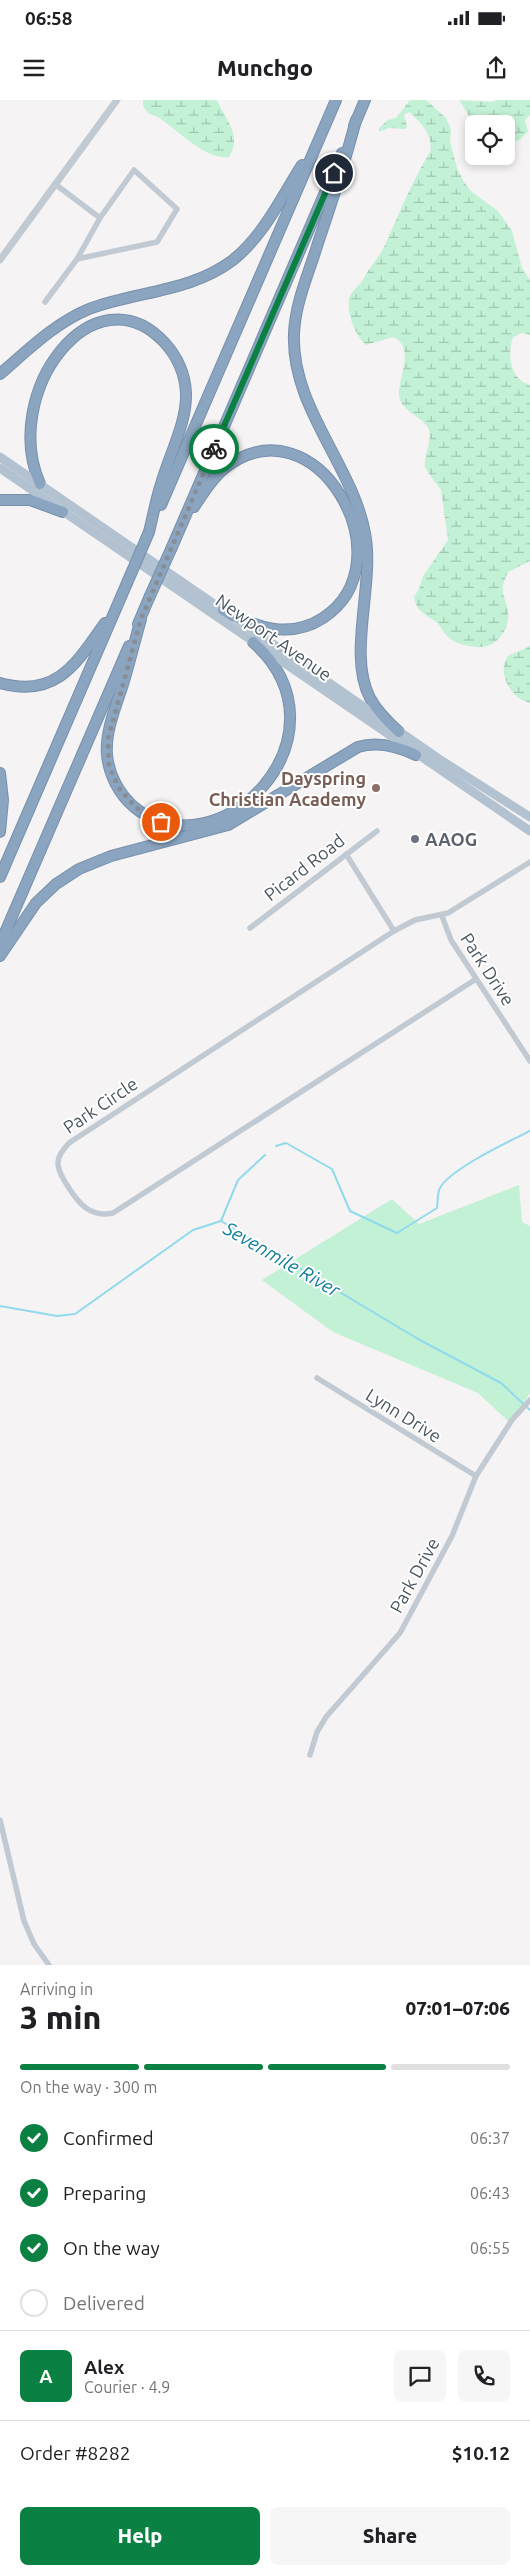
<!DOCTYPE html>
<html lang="en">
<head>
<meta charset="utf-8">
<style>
	:root { --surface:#fff; --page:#f6f6f6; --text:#202124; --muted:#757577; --line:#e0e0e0; --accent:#0b8043 }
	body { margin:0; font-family:Ubuntu,sans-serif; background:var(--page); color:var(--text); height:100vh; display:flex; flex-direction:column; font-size:19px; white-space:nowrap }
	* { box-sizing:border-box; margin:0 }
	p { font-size:16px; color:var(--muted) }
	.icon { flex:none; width:28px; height:28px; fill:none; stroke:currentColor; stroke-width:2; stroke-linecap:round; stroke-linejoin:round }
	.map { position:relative; height:1865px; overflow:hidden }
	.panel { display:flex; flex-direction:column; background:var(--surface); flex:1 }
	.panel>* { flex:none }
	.buttons { position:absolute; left:465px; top:15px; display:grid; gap:10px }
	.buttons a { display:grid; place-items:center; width:50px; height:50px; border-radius:8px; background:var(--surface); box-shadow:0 2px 8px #0003; font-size:25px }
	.pin { position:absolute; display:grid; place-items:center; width:42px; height:42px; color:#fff; margin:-21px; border:2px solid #fff; border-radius:50%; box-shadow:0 1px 5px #0007 }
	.courier { position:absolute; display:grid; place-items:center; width:50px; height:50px; margin:-25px; border:4px solid #0b8043; border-radius:50%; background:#fff; color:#222; box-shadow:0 1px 6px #0007 }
	.headline em { font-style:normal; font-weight:800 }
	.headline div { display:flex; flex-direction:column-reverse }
	.headline { display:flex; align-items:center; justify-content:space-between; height:85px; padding:0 20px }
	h1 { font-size:32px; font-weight:800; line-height:38px }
	.bar { display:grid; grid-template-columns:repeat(4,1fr); gap:8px 5px; align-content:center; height:60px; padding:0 20px }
	.bar i { height:6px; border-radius:4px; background:var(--line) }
	.bar .selected { background:var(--accent) }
	.bar p { grid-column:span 4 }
	.line { display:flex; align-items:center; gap:12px; padding:0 20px; border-top:1px solid var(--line) }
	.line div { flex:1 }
	.round { display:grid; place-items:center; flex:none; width:52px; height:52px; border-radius:8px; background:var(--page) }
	ol { padding:0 20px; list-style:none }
	li { display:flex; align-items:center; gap:15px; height:55px }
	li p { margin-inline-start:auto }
	li .icon { padding:5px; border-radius:50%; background:var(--accent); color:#fff; stroke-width:4 }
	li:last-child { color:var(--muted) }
	li i { width:28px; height:28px; border:2px solid var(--line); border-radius:50% }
	.button { display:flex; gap:10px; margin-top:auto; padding:10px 20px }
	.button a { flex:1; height:58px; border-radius:8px; background:var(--accent); color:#fff; font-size:20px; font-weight:800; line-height:58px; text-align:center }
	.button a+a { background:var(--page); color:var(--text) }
	.status { display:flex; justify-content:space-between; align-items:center; height:35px; padding:0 25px; background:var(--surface); direction:ltr }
	.status svg { height:14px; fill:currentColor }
	header { display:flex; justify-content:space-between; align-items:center; height:65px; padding:0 20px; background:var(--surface); font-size:22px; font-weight:800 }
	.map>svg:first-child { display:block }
	.wetland { fill:url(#wetland-marsh) }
	.green { fill:#c3f1d5 }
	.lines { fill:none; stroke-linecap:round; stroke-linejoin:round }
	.stream { stroke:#90daee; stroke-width:2 }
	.motorway-casing { stroke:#7690ad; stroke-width:12 }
	.minor { stroke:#c1cad2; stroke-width:5.5 }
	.tertiary { stroke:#c1cad2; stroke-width:7 }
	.primary { stroke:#b3c2d1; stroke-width:9 }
	.motorway { stroke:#8ba5c1; stroke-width:10 }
	.motorway-bridge-casing { stroke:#7690ad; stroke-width:12; stroke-linecap:butt }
	.motorway-bridge { stroke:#8ba5c1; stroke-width:10 }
	.done { stroke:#868d94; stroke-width:5; stroke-dasharray:0 9 }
	.route { stroke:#0b8043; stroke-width:6 }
	.education-dot { fill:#8d6e63; stroke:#fff; stroke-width:2 }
	.worship-dot { fill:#6b7280; stroke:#fff; stroke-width:2 }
	.labels { text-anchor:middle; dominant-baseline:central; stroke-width:4; stroke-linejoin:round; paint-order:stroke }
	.street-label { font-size:18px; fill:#4a5661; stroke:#fff }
	.education-label { font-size:18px; font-weight:bold; fill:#785e54; stroke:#fff; text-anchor:end }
	.worship-label { font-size:18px; font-weight:bold; fill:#5b616d; stroke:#fff; text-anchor:start }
	.water-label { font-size:19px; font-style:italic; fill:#0c7c9b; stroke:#fff }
</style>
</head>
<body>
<div class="status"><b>06:58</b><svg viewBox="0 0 49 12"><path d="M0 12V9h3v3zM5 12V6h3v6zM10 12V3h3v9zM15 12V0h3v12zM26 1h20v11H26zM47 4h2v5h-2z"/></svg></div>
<header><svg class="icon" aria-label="menu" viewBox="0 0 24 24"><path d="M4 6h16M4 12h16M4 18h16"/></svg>Munchgo<svg class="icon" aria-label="share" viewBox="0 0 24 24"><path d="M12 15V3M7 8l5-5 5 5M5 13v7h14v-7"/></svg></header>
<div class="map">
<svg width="530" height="1865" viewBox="0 0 530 1865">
	<defs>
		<pattern id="wetland-marsh" width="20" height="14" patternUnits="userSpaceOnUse" patternTransform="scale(1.25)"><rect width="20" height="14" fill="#c3f1d5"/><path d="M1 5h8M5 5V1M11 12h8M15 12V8" fill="none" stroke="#a0c6b0"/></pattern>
	</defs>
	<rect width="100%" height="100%" fill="#f5f3f3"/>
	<g class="wetland">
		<path d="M143,0H217C225,19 243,36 229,57C207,61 176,29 158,17L149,14L143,6Z"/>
		<path d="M410,0H426L446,18L451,29L450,41L457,68L464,82L472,92L498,111L512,131L522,168L530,180V235L522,233L513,237C507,254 510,280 530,285V461L508,472C506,477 502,484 503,490C503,498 508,505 508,512C510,531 495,549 476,547C463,545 454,544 445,534C442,530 440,525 436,522C425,514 416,511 414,497L419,489L423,476L448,440L441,390L425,368C423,354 435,338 427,326C419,315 400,310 399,295C398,278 416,247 393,237L366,245C355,235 347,215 349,199C351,190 360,186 364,178C370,166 380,157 385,145C399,114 412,81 430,52C434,36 420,21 409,12L404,15L407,27L405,29L389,28L379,32V28L388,20L396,18Z"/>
		<path d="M459,0L492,2L496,0H530V15L525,20L528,32L518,41L506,39V24H474Z"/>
		<path d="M530,546V603C511,600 496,572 508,556Z"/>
	</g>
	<path class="green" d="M519,1085L522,1122L530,1126V1293L511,1324L478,1293L333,1232L262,1180L392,1099L419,1124Z"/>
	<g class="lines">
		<g class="stream">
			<path d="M276,1046L286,1043L332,1069L350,1111L397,1133L437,1108C438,1102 437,1093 440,1088C450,1069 510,1041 530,1031"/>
			<path d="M221,1121L238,1080L265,1055"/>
			<path d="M0,1206L57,1216L75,1214L193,1130L221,1121L418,1239L501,1283L530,1310"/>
		</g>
		<defs>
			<g id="motorway">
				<path d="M356,20C345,62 332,102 318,143C309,173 295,203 294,234C291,307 352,364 365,433C375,484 347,554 370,598C377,611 388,622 399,632"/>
				<path d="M354,26L365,0"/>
				<path d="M0,274C28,250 55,223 89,209C137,191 191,192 233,160C264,135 281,98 302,65"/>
				<path d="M40,384C0,292 94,168 164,242C177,256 185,274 186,293C187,323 169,355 161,384C156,399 153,416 149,432"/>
				<path d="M0,400H30L63,412"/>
				<path d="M161,405L336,0"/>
				<path d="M194,407C203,394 212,378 225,368C315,297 410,461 323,518C289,540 255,527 223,510"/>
				<path d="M172,447L342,53"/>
				<path d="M141,519C135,540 130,561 124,581C117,604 105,630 107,655C109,675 119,694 134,707C218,776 357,635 253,542"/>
				<path d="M138,524L149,498"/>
				<path d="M0,583C57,599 77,562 105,523"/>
				<path d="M0,673L3,700L0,732"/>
				<path d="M0,777L127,483"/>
				<path d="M0,844L129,546"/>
				<path d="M0,856L36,803L56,784L79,769L111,756L228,725L358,647C378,641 397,646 416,655"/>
			</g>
		</defs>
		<use href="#motorway" class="motorway-casing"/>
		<g class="minor">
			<path d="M134,70L177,109L157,142L77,159L100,118Z"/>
			<path d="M55,84L100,118"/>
			<path d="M45,202L77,159"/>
			<path d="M346,754L394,831"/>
			<path d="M442,816L451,840L530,961"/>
			<path d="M250,828L377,731"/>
			<path d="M476,879L113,1113C90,1118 78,1103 67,1085C63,1078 58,1072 58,1063C58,1055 64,1049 69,1043L394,831L415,820L448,813L530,762"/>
			<path d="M317,1278L476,1376"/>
			<path d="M310,1655L317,1632L326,1617L400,1533L452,1436L476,1376L512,1320L530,1300"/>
			<path d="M0,1720L24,1821L34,1844L49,1865"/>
		</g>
		<path class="tertiary" d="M0,160L117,0"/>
		<g class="primary">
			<path d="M0,357L227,513"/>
			<path d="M0,368L530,731"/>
			<path d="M238,520L439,659L530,717"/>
		</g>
		<use href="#motorway" class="motorway"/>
		<defs>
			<g id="motorway-bridge">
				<path d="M127,483L149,432"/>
				<path d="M149,498L172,447"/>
			</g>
		</defs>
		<use href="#motorway-bridge" class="motorway-bridge-casing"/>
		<use href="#motorway-bridge" class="motorway-bridge"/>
	</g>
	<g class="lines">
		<path class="done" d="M161,722L141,712L120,690L109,666L108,639L141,519L214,349"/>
		<path class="route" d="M214,349L334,73"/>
	</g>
	<circle class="education-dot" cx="376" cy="688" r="5"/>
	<circle class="worship-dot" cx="415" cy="739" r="5"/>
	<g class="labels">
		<g class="street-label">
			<text transform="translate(274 537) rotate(35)">Newport Avenue</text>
			<text transform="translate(304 767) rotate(-38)">Picard Road</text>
			<text transform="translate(488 869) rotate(57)">Park Drive</text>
			<text transform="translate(100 1005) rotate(-34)">Park Circle</text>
			<text transform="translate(404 1315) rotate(32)">Lynn Drive</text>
			<text transform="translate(414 1475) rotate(-61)">Park Drive</text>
		</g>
		<g class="education-label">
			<text x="366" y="678">Dayspring<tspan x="366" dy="21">Christian Academy</tspan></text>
		</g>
		<g class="worship-label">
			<text x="425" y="739">AAOG</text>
		</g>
		<g class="water-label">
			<text transform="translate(282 1159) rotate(30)">Sevenmile River</text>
		</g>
	</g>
</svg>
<div class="buttons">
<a><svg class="icon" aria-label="locate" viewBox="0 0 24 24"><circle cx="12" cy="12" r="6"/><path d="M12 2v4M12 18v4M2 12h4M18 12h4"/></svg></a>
</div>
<div class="pin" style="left:161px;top:722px;background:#ea580c"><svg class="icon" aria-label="bag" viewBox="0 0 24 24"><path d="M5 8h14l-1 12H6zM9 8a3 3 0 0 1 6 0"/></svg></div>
<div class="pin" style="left:334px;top:73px;background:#1f2937"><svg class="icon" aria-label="home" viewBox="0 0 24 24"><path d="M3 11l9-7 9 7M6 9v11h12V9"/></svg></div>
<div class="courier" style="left:214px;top:349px"><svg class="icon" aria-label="bike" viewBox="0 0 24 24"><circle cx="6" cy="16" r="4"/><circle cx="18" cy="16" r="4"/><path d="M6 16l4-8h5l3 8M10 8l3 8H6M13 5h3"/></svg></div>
</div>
<section class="panel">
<div class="headline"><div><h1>3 min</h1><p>Arriving in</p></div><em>07:01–07:06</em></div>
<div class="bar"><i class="selected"></i><i class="selected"></i><i class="selected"></i><i></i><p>On the way · 300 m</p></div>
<ol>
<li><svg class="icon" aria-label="check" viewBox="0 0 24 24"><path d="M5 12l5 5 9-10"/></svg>Confirmed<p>06:37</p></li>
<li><svg class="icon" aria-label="check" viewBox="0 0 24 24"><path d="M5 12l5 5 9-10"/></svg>Preparing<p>06:43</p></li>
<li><svg class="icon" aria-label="check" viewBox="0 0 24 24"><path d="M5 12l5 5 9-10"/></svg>On the way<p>06:55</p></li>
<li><i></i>Delivered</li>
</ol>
<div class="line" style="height:90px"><b class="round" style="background:var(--accent);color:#fff">A</b><div><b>Alex</b><p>Courier · 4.9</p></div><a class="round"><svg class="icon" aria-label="chat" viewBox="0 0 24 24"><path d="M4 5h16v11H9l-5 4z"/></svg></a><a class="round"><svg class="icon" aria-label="phone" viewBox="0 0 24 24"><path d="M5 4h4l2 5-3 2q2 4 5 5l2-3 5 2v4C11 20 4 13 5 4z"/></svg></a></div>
<div class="line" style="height:65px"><div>Order #8282</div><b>$10.12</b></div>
<div class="button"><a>Help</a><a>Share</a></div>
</section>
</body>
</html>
